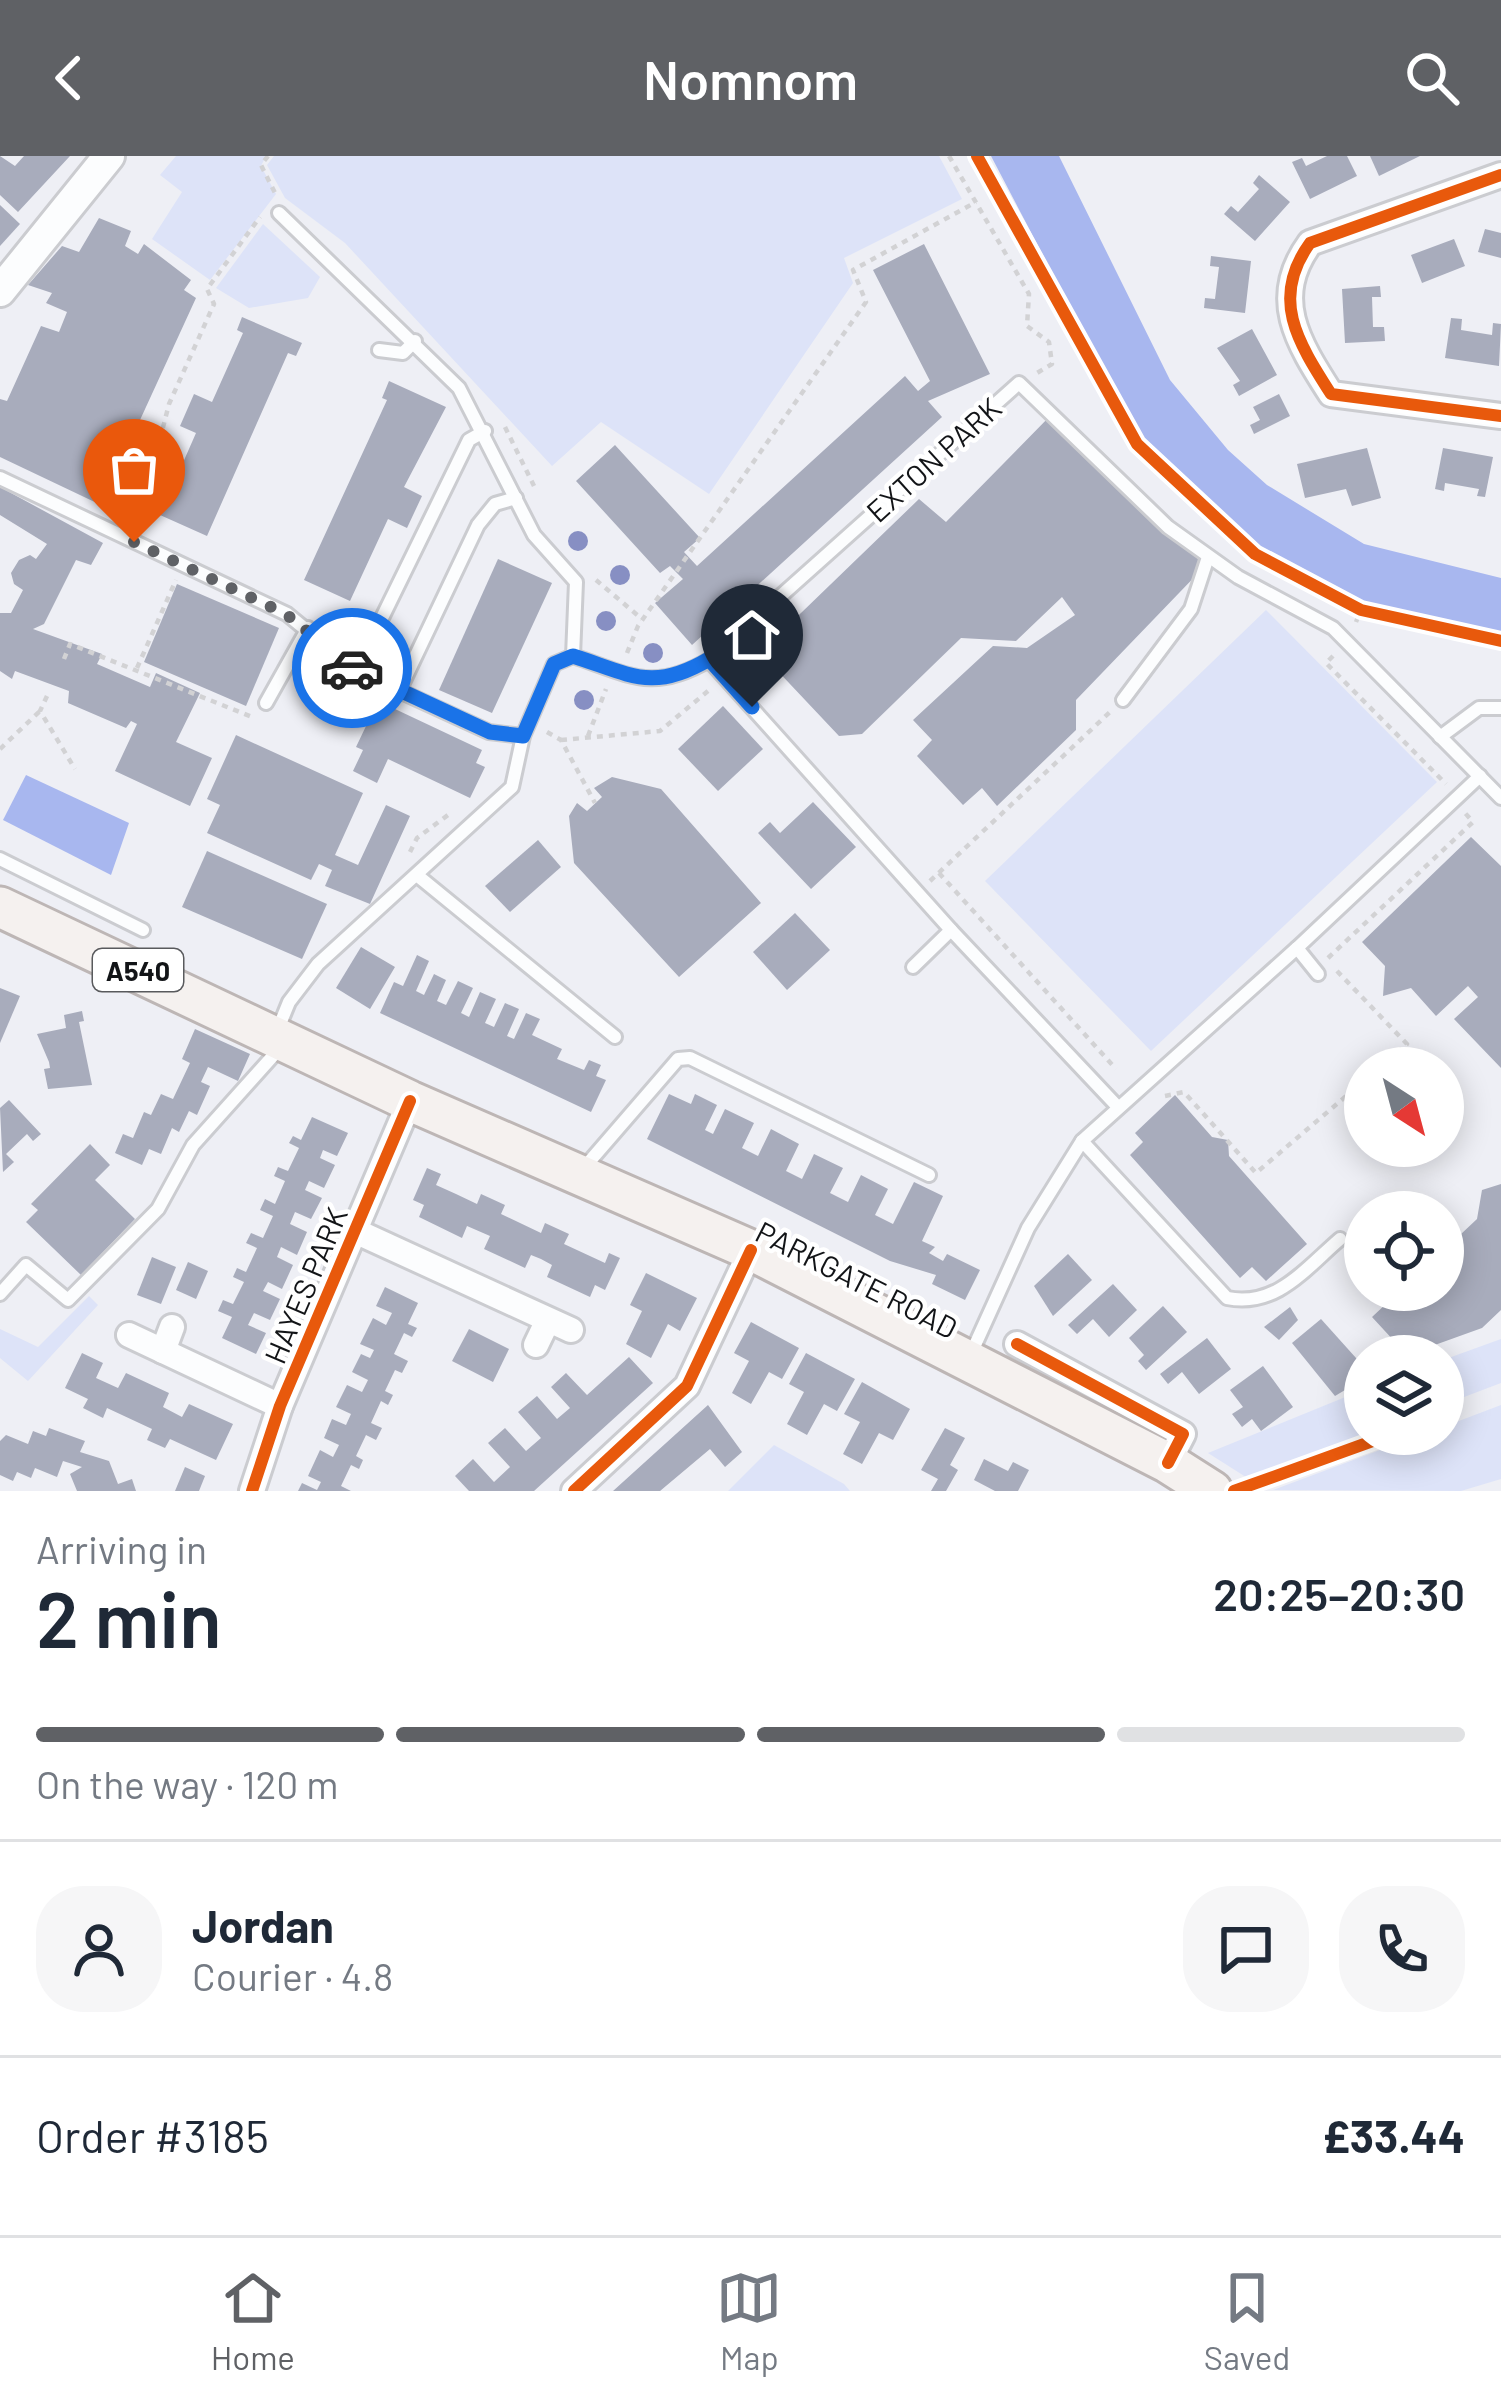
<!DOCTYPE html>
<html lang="en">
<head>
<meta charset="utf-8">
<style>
	:root { --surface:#fff; --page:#f6f6f7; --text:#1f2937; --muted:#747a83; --line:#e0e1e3; --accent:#5f6165 }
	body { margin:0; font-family:Barlow,sans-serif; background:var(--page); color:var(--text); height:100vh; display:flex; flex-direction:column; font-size:45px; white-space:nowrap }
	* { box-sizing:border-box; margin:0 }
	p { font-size:39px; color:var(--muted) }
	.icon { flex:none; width:66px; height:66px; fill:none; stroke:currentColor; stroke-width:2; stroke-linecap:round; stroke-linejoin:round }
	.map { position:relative; height:1335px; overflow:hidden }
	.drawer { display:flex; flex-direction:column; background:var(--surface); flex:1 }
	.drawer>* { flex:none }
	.needle { width:78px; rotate:144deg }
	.controls { position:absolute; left:1344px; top:891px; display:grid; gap:24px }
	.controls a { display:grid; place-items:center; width:120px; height:120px; border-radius:50%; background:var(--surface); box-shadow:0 6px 30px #0003; font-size:60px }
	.pin { position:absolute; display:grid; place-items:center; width:102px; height:102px; color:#fff; margin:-123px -51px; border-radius:50% 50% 50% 0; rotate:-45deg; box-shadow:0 0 12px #0007 }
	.pin .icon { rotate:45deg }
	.courier { position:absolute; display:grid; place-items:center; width:120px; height:120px; margin:-60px; border:9px solid #1a73e8; border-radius:50%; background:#fff; color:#222; box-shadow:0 3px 15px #0007 }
	.headline em { font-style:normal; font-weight:600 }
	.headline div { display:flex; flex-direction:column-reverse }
	.headline { display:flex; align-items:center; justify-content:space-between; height:204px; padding:0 36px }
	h1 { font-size:78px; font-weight:600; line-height:90px }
	.bar { display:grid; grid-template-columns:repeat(4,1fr); gap:18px 12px; align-content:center; height:144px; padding:0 36px }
	.bar i { height:15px; border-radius:9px; background:var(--line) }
	.bar .current { background:var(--accent) }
	.bar p { grid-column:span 4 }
	.line { display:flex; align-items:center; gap:30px; padding:0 36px; border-top:3px solid var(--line) }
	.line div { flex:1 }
	.round { display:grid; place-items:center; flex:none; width:126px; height:126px; border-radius:48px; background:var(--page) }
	header { display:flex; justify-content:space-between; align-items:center; height:156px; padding:0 36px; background:var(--accent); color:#fff; font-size:54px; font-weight:600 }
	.tab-bar { display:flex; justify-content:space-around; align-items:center; height:168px; border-top:3px solid var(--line); background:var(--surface); font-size:33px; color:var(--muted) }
	.tab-bar a { display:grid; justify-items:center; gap:6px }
	.tab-bar .current { color:var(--accent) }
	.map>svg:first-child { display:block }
	.green { fill:#dde3f8 }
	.water { fill:#a8b7ef }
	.building { fill:#a8acbc }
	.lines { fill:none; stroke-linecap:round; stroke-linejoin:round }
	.service-casing { stroke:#cbccd0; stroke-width:18 }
	.minor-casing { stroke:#cbccd0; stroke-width:30 }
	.tertiary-casing { stroke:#cbccd0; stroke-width:36 }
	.primary-casing { stroke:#bdb6b5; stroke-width:45 }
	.path { stroke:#d2d2d4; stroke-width:4.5; stroke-dasharray:6 6; stroke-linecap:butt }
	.service { stroke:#fcfdfe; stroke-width:12 }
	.minor { stroke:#fcfdfe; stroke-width:24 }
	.tertiary { stroke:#fcfdfe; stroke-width:30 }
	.primary { stroke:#f5f1ef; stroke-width:39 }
	.cycleway-casing { stroke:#fff; stroke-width:20 }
	.cycleway { stroke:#e8590c; stroke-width:12 }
	.tree { fill:#878fc3 }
	.done { stroke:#5f6165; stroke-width:12; stroke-dasharray:0 21.6 }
	.route { stroke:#1a73e8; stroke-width:15 }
	.labels { text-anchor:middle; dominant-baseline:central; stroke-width:9; stroke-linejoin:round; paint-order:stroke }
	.shield { fill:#fff; stroke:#595a5d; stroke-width:3 }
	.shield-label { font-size:27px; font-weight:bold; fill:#121417 }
	.street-label { font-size:30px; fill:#121417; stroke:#fff }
</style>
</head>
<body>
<header><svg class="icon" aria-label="back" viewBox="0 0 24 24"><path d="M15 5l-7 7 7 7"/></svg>Nomnom<svg class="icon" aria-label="search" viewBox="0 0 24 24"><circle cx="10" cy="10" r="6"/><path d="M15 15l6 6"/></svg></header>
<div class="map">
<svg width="1501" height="1335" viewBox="0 0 1501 1335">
	<rect width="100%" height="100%" fill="#eeeff5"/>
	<g class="green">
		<path d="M176,0H266L261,10L276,38L210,124L152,83L182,36L160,19Z"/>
		<path d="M274,0H939L962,43L844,102L853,127L709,338L601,266L552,310L345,87L285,42L267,9Z"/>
		<path d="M263,68L320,121L308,142L249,152L216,132Z"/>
		<path d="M1266,454L1437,626L1151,895L985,725Z"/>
		<path d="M89,1140L98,1149L28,1225L0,1202V1173L38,1191Z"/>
		<path d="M1501,1183V1227L1443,1249V1204Z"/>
		<path d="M1365,1233L1368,1278L1249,1323L1208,1297Z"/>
		<path d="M1501,1249V1323L1461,1335L1273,1334L1423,1278H1443V1271Z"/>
		<path d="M774,1289L844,1328L850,1335H728Z"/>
	</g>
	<g class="water">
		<path d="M991,0H1059L1170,224L1228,294L1267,329L1364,388L1501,422V479L1354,444L1216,367L1163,310L1118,242Z"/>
		<path d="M26,619L129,667L111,719L3,664Z"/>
	</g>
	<g class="building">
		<path d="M0,0L15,10L24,0H70L18,56L0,39Z"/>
		<path d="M1327,0H1347L1357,20L1310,43L1292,6L1302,2L1306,10Z"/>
		<path d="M1370,0H1420L1379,20Z"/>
		<path d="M1259,19L1290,46L1255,85L1224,58L1231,50L1238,56L1259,33L1253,27Z"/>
		<path d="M0,49L20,68L0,90Z"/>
		<path d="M99,62L131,75L125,90L138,98L144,88L191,124L184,134L196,142L101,349L0,301V243L7,245L41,170L59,176L67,156L46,147L52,137L28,129L62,90L79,96Z"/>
		<path d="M1485,73L1501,77V102L1478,96Z"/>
		<path d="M1454,83L1465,110L1422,127L1411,99Z"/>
		<path d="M924,88L990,218L928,245L942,261L692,489L655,447L683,423L670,410L660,417L576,325L615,289L700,382L684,396L697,410L905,220L918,235L930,225L873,114Z"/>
		<path d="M1211,100L1251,105L1245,157L1204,152L1205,142L1215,143L1219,111L1210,110Z"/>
		<path d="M1380,130L1381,141H1372L1373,171H1384L1385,185L1345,187L1342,133Z"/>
		<path d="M242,161L302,187L296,200L288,197L207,380L160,359L196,277L180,270L194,238L212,246L243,177L237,174Z"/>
		<path d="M1451,162L1462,163L1461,174L1492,179L1493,167L1501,168L1499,210L1445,202Z"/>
		<path d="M1252,173L1277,219L1239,240L1233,229L1240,225L1217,192Z"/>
		<path d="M389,225L446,251L404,331L422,340L407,372L388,363L350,445L304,424L387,244L382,242Z"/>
		<path d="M1279,238L1290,260L1254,278L1250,269L1260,264L1253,251Z"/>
		<path d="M1052,258L1205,410L1076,544V574L997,650L982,632L963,649L917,600L932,584L913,564L993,490L1027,492L1075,459L1062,441L1016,485L961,482L862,578L839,580L773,510L772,485L919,343L946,366Z"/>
		<path d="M1367,292L1381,342L1352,350L1346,333L1305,342L1297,308Z"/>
		<path d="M1443,292L1493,301L1485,341L1477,340L1479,333L1445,327L1444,335L1435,333Z"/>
		<path d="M0,331L103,387L91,409L76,404L44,468L33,473L102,498L97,508L150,531L156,517L200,537L176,586L212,602L190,650L115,615L137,568L131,565L126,572L68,547L69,535L15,515L12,523L0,515V457H11L23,434L14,428L11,417L19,404L30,399L36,403L47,388L0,359Z"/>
		<path d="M498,403L552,427L492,557L439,534Z"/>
		<path d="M177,428L279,472L246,550L144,506Z"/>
		<path d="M378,545L482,594L476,607L485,611L470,642L388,603L377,627L353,615L363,594L356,591Z"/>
		<path d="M723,550L763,593L718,635L678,593Z"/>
		<path d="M236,579L363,637L335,699L358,709L386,649L410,660L370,748L325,730L332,714L319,708L311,724L207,677L220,649L207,643Z"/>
		<path d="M612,621L661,633L761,747L679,821L574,707L569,660L577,647L587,655L602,641L594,632Z"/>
		<path d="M813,646L856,691L811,733L758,677L770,666L780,677Z"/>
		<path d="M1471,681L1501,710V912L1454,863L1478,841L1468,830L1436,860L1411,832L1383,840L1385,810L1362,786Z"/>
		<path d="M538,684L561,711L510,756L485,730Z"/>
		<path d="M207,695L327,748L302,803L182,751Z"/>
		<path d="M795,757L830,794L787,834L753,796Z"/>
		<path d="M361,791L395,811L370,853L336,832Z"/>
		<path d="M417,799L429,805L416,835L424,839L434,818L446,824L437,845L446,849L458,825L473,832L461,857L469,861L480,836L496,843L485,867L494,871L505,847L519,853L507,880L514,883L526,857L540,863L532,879L562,893L557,903L584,914L589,904L601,909L596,920L606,924L591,956L380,857L394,826L403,830Z"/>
		<path d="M0,832L20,840L0,887Z"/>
		<path d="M82,855L84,865L79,866L92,929L48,933L44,913L50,912L49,906L37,878L66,872L64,859Z"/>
		<path d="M195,873L250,898L238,925L208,911L201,926L210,930L197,959L189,955L179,976L172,972L161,998L149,993L142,1009L115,997L123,978L133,982L144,956L151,959L161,938L173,943L190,907L182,903Z"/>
		<path d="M669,938L691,948L695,938L717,949L705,974L713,978L725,953L754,967L742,992L758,1000L771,973L799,988L786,1015L802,1023L814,998L843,1012L830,1037L848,1046L861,1019L888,1033L875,1059L893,1068L914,1026L943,1040L922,1085L935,1091L929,1097L943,1105L947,1098L980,1114L965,1144L932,1128L936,1119L890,1105L647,983Z"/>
		<path d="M1175,939L1212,981L1228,984L1229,1000L1307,1088L1266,1125L1252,1111L1240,1122L1130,999L1143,986L1135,977Z"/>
		<path d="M9,944L41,978L33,985L27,978L6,998L14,1006L3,1016L0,952Z"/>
		<path d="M312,961L348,977L337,1000L323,994L320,1002L335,1009L324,1032L309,1025L305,1034L322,1042L311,1063L295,1056L290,1068L307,1076L297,1099L281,1091L277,1101L293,1109L282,1133L268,1126L263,1135L280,1143L270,1164L254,1157L248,1169L266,1177L256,1198L222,1182L232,1161L218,1155L223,1144L233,1148L244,1126L233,1121L237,1112L246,1116L257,1092L246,1087L251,1077L263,1082L273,1060L260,1054L265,1043L275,1048L285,1025L274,1020L278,1011L288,1015L299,992L289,987L293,980L301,984Z"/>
		<path d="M90,988L110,1009L95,1024L135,1063L81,1119L26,1066L38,1054L31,1048Z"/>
		<path d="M427,1012L441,1018L436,1029L456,1038L477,1048L481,1038L492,1043L505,1049L501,1058L541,1077L545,1067L569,1078L564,1088L605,1107L609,1097L620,1102L605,1134L595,1129L590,1141L547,1121L552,1109L541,1103L531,1099L525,1112L484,1093L490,1080L467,1070L462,1082L419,1061L424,1049L413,1044Z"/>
		<path d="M1501,1028V1154L1482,1172L1407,1199L1372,1161L1401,1134H1443V1095L1477,1063L1482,1034Z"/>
		<path d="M1068,1098L1092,1124L1053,1160L1034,1130Z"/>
		<path d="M152,1101L176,1111L161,1148L137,1139Z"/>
		<path d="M188,1106L208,1115L196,1143L176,1134Z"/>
		<path d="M646,1117L697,1142L680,1175L668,1168L651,1202L626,1188L642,1155L630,1149Z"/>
		<path d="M1113,1128L1137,1154L1109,1181L1093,1163L1077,1178L1068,1169Z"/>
		<path d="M385,1131L418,1147L408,1168L417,1172L412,1181L404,1177L394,1198L408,1205L402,1217L395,1214L385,1235L393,1239L388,1249L381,1245L371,1267L382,1272L376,1284L366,1279L356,1300L363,1304L359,1313L351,1309L341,1330L351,1335H298L302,1327L317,1334L321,1326L308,1320L320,1294L333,1301L339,1289L324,1282L332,1263L346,1269L351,1258L336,1251L347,1229L362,1236L368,1224L352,1216L361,1198L370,1202L374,1194L360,1188L373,1162L386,1169L392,1157L376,1150Z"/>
		<path d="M1163,1150L1187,1176L1146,1214L1138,1205L1144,1199L1129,1182Z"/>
		<path d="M1290,1151L1298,1164L1279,1184L1264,1171Z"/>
		<path d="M1321,1163L1365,1212V1222L1335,1240L1292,1187Z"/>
		<path d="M751,1166L799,1192L782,1223L769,1216L751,1248L732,1237L749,1205L734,1197Z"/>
		<path d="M469,1173L509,1193L493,1226L452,1205Z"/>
		<path d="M1207,1182L1231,1213L1199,1238L1182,1216L1168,1228L1160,1218Z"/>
		<path d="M82,1197L103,1207L96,1222L118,1232L126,1217L169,1237L163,1251L182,1261L189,1248L233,1268L216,1304L170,1283L165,1292L147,1284L152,1273L107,1252L103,1262L83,1252L88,1243L65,1232Z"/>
		<path d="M806,1197L855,1223L837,1255L824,1248L807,1279L787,1268L804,1236L789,1228Z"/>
		<path d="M629,1201L653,1227L534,1335H469L455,1320L473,1303L494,1326L510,1311L488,1287L505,1272L526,1295L541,1282L518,1256L537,1240L557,1263L570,1252L551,1231L566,1217L587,1239Z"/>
		<path d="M1263,1210L1293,1251L1261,1275L1252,1263L1242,1271L1232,1258L1243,1251L1230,1234Z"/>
		<path d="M862,1226L910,1253L893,1284L879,1277L862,1308L843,1298L860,1266L844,1258Z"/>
		<path d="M708,1249L742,1296L725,1311L710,1293L660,1335H613Z"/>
		<path d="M49,1272L85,1285L80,1296L109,1305L118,1328L132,1323L136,1335H77L70,1318L82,1311L63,1305L57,1321L35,1312L31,1322L17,1316L13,1325L0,1319V1285L6,1279L28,1288L33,1275L46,1280Z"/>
		<path d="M945,1272L965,1282L950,1309L958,1314L946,1335H931L938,1323L921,1314Z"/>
		<path d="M984,1303L1008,1315L1013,1306L1029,1314L1018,1335H995L974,1324Z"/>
		<path d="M185,1311L205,1320L199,1335H175Z"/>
	</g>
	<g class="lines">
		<defs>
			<g id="service">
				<path d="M279,57L459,232L534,379L576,426L573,500"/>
				<path d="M379,194L403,197L415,185"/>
				<path d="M0,322L287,458L356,515L489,576L523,580"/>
				<path d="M709,504L951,774L913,811"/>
				<path d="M356,515L469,284L485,275"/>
				<path d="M399,535L478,369L495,348L516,342"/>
				<path d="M1123,544L1191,453L1208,401"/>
				<path d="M266,547L308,472"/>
				<path d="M1440,581L1479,552H1501"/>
				<path d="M0,703L143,774"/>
				<path d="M418,720L615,881"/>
				<path d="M951,774L1116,949"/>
				<path d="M1318,818L1297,792L1480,620"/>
				<path d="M278,873L289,846L318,808L512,631L523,580L554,508L573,500C630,519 652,537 709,504L1019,227L1168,371L1238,421L1333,472L1501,642"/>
				<path d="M1082,985L1227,1142C1276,1152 1305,1113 1340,1083"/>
				<path d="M583,1013L678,903L690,902L929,1019"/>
				<path d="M0,1138L26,1109L68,1144L158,1053L193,989L280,892"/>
				<path d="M970,1200L1028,1072L1082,985L1297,792"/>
			</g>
			<g id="minor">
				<path d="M1501,19L1310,87C1270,142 1297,185 1331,238L1501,260"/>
				<path d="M353,1074L571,1174"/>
				<path d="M129,1179L280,1250"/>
				<path d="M1017,1188L1183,1278L1168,1307"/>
				<path d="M536,1189L548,1164"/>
				<path d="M163,1195L172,1171"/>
				<path d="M252,1335L280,1250L410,945"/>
				<path d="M574,1335L687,1230L751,1094"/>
			</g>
			<path id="tertiary" d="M0,135L109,0"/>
			<path id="primary" d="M0,751L410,945L751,1094L1168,1307L1212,1335"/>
		</defs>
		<use href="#service" class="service-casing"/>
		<use href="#minor" class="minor-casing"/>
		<use href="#tertiary" class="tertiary-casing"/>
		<use href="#primary" class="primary-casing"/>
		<g class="path">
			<path d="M268,0L261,9L275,37"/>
			<path d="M949,0L1029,138L1027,170L1049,186L1052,208L1037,217"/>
			<path d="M505,271L534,330"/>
			<path d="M139,365L169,248L214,148L207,133L260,61"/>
			<path d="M596,424L642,463"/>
			<path d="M1356,466L1361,454"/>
			<path d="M627,497L638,470L866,146L853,114L976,46"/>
			<path d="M1333,500L1326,507L1446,628"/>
			<path d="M64,503L70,488L252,561"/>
			<path d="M137,512L176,424"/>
			<path d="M47,540L40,555L75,613"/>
			<path d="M547,576L561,584L595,647"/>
			<path d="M588,580L606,533"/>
			<path d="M561,584L660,575L708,535"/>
			<path d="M0,593L40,555"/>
			<path d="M410,696L417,682L448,659"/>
			<path d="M939,717L1116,913"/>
			<path d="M930,725L1110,556"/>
			<path d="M1328,802L1473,666L1465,657"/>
			<path d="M1337,815L1407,888L1379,912"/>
			<path d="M1165,940L1184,936L1256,1017L1365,924"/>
		</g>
		<use href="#service" class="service"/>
		<use href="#minor" class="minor"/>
		<use href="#tertiary" class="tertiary"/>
		<use href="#primary" class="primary"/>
		<defs>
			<g id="cycleway">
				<path d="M977,0L1137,288L1255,398L1361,454L1501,485"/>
				<path d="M1501,19L1310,87C1270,142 1297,185 1331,238L1501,260"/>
				<path d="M1017,1188L1183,1278L1168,1307"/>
				<path d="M252,1335L280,1250L410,945"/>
				<path d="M574,1335L687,1230L751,1094"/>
				<path d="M1234,1335L1392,1278"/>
			</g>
		</defs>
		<use href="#cycleway" class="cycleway-casing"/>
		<use href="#cycleway" class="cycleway"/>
	</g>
	<g class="tree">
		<circle cx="578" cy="385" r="10"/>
		<circle cx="620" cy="419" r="10"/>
		<circle cx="606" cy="465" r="10"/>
		<circle cx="653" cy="497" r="10"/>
		<circle cx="584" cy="544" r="10"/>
	</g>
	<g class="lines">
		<path class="done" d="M134,386L286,458L352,512"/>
		<path class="route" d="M352,512L490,576L523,580L554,508L573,500C630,518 652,537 709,503L752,551"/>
	</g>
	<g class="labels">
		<rect class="shield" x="93" y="793" width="90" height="42" rx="9"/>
		<g class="shield-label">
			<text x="138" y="814">A540</text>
		</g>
		<g class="street-label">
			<text transform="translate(933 303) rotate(-42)">EXTON PARK</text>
			<text transform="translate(857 1123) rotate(27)">PARKGATE ROAD</text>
			<text transform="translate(305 1129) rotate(-67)">HAYES PARK</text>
		</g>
	</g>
</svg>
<div class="controls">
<a><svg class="needle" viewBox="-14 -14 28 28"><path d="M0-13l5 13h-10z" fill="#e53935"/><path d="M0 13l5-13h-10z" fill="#747a83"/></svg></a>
<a><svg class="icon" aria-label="locate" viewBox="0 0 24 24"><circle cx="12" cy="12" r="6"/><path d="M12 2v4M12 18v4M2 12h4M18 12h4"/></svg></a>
<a><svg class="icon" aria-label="layers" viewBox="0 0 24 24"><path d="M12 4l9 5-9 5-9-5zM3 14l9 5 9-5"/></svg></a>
</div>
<div class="pin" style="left:134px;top:386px;background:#ea580c"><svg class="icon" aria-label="bag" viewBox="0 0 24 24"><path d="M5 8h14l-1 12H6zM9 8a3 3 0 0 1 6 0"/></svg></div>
<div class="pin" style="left:752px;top:551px;background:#1f2937"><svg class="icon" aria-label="home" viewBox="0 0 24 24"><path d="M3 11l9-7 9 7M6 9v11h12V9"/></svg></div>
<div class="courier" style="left:352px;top:512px"><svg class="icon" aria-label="car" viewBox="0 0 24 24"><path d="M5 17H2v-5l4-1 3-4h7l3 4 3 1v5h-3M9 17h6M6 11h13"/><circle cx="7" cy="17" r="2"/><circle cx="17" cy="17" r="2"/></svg></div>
</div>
<section class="drawer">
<div class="headline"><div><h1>2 min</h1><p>Arriving in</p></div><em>20:25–20:30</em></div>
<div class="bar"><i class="current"></i><i class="current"></i><i class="current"></i><i></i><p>On the way · 120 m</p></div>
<div class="line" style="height:216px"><a class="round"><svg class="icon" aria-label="person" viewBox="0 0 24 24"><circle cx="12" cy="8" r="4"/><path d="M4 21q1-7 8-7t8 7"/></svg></a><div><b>Jordan</b><p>Courier · 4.8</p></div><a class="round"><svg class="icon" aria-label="chat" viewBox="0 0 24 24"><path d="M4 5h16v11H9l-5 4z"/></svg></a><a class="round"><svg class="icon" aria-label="phone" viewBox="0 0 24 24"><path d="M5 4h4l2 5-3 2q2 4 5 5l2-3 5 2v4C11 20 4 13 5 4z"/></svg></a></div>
<div class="line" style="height:156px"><div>Order #3185</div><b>£33.44</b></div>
</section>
<nav class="tab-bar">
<a class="current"><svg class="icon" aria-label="home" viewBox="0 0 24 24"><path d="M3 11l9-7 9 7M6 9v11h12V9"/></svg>Home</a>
<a><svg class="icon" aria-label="map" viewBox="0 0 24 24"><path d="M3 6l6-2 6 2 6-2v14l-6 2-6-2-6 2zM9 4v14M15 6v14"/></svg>Map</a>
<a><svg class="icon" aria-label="saved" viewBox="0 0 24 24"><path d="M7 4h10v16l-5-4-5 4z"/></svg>Saved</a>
</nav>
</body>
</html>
